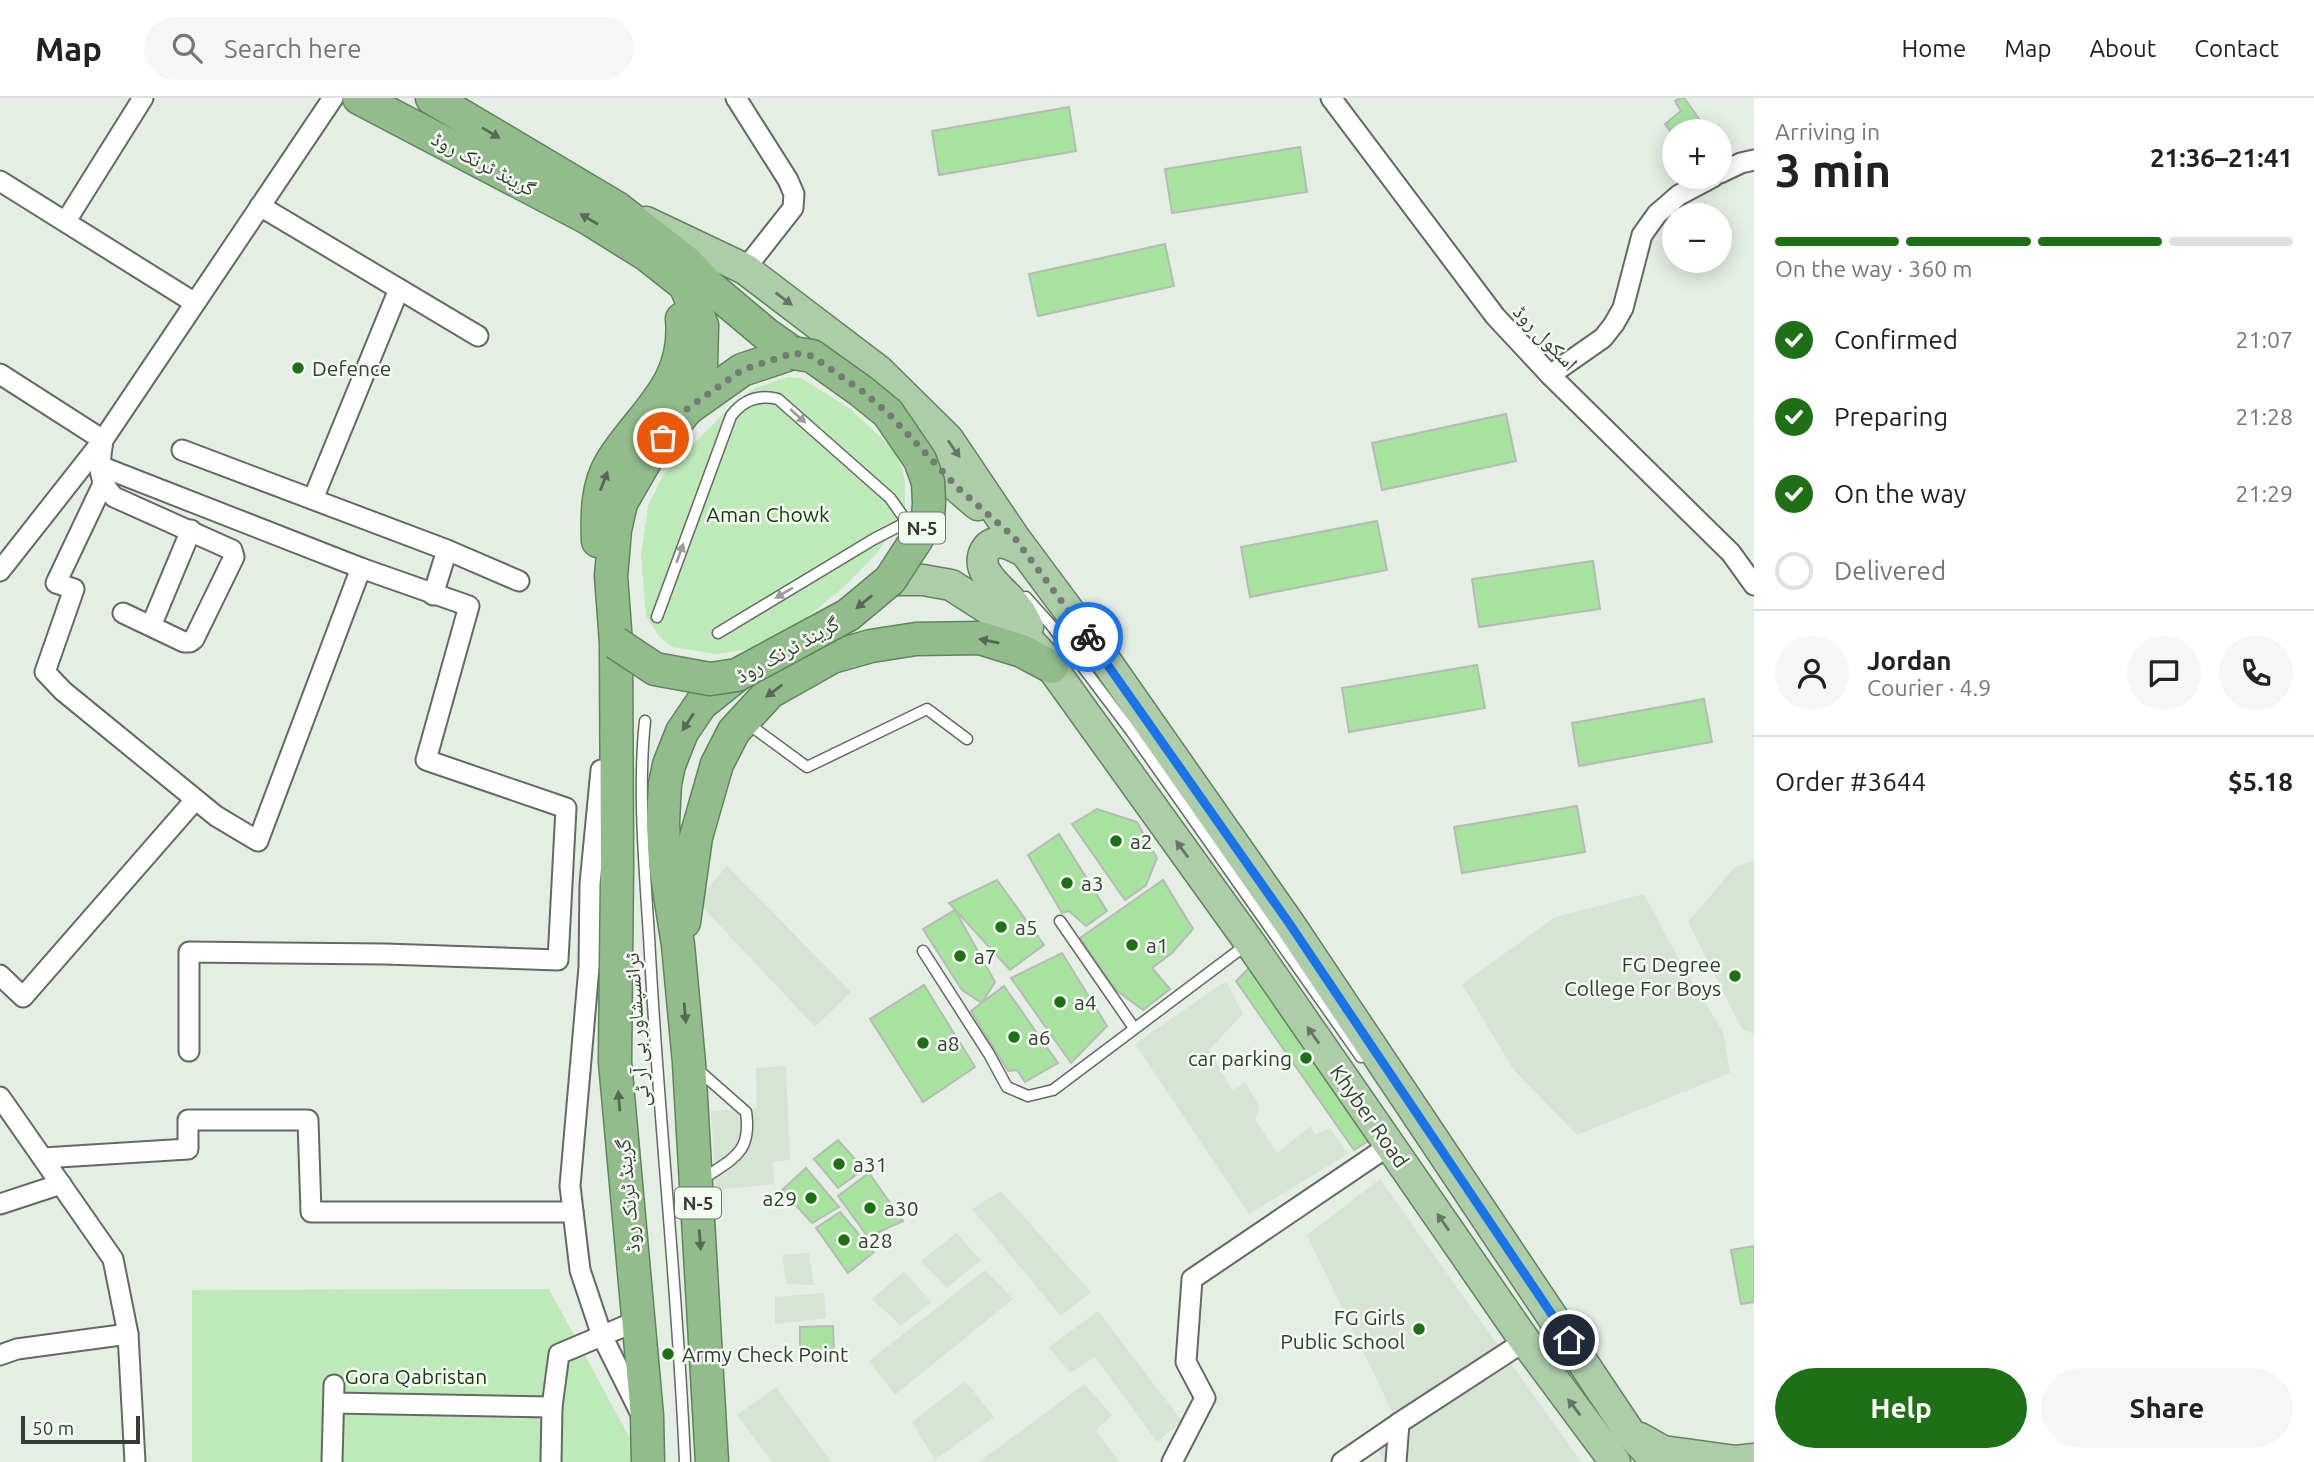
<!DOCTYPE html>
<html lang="en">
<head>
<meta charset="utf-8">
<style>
	:root { --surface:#fff; --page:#f6f6f6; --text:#222; --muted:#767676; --line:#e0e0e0; --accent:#1e6f16 }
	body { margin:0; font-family:Ubuntu,"Noto Naskh Arabic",sans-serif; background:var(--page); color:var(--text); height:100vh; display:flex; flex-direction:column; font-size:26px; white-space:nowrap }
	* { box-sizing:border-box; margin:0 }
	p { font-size:23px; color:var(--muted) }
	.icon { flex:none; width:38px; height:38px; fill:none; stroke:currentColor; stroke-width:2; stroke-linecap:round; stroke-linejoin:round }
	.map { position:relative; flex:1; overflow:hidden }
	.side { display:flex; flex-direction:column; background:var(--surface); width:560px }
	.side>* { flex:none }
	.tools { position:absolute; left:1662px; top:21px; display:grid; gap:14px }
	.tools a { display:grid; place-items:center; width:70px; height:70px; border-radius:50%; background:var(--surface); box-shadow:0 4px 18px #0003; font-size:35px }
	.scale { position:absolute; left:21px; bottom:18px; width:119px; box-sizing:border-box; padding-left:7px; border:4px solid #373b37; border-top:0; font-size:19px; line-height:24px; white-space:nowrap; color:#373b37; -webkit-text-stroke:5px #f3fbf1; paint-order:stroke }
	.pin { position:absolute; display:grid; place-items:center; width:60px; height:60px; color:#fff; margin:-30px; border:4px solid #fff; border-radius:50%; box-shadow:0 2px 7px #0007 }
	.courier { position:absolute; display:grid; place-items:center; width:70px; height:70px; margin:-35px; border:5px solid #1a73e8; border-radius:50%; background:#fff; color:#222; box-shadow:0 2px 9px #0007 }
	.summary em { font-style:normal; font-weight:600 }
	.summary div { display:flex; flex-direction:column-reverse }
	.summary { display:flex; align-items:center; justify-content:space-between; height:119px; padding:0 21px }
	h1 { font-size:46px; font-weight:600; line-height:52px }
	.bar { display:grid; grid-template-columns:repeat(4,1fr); gap:10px 7px; align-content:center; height:84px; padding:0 21px }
	.bar i { height:9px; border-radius:5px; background:var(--line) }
	.bar .on { background:var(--accent) }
	.bar p { grid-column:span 4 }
	.line { display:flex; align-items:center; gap:18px; padding:0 21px; border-top:2px solid var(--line) }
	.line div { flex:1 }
	.round { display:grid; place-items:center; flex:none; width:74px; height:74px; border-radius:37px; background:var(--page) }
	ol { padding:0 21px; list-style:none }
	li { display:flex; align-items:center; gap:21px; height:77px }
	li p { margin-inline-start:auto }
	li .icon { padding:7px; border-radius:50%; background:var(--accent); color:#fff; stroke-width:4 }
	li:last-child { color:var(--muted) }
	li i { width:38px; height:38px; border:4px solid var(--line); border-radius:50% }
	.primary-button { display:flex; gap:14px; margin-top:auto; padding:14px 21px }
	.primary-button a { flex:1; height:80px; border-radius:42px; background:var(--accent); color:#fff; font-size:28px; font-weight:600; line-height:80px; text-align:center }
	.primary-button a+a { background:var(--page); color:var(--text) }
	header { display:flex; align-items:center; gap:42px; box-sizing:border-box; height:98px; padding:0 35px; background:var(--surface); border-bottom:2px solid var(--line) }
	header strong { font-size:33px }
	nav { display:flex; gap:38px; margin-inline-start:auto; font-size:24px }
	.search { width:490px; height:63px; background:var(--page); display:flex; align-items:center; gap:18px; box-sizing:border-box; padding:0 24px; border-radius:38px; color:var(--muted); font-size:26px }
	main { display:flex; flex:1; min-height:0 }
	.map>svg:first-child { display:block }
	.built { fill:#d6e4d4 }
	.green { fill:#bee9b8 }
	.building { fill:#a7e29f; stroke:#b4bcb3; stroke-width:2 }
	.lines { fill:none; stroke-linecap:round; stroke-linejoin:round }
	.service-casing { stroke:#636a62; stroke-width:13 }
	.minor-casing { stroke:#636a62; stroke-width:23 }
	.primary-casing { stroke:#60845c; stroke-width:33 }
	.trunk-casing { stroke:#60845c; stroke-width:35 }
	.service { stroke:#fff; stroke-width:10 }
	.minor { stroke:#fff; stroke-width:19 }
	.primary { stroke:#adcda9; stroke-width:30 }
	.trunk { stroke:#92bc8c; stroke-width:32 }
	.trunk-bridge-casing { stroke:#60845c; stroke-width:35; stroke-linecap:butt }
	.trunk-bridge { stroke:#92bc8c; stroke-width:32 }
	.oneway { fill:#576855 }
	.oneway2 { fill:#667565 }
	.oneway3 { fill:#9b9d9b }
	.done { stroke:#747a74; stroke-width:7; stroke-dasharray:0 12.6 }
	.route { stroke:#1a73e8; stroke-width:9 }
	.poi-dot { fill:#1e6f16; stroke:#f3fbf1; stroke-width:2.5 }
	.labels { text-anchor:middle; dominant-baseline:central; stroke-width:5; stroke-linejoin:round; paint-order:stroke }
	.shield { fill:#f3fbf1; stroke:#6f756f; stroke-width:2 }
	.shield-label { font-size:19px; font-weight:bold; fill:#373b37 }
	.street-label { font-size:21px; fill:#373b37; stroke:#f3fbf1 }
	.poi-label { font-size:21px; fill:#373b37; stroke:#f3fbf1; text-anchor:start }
	.park-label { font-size:21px; fill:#133b0f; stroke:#f3fbf1 }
</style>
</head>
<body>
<header>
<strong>Map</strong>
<div class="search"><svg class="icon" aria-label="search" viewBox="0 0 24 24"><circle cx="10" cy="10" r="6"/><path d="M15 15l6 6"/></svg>Search here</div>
<nav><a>Home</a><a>Map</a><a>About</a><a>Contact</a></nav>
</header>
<main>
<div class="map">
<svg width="1754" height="1364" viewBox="0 0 1754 1364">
	<rect width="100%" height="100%" fill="#e5eee4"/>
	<g class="built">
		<path d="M1754,762V936L1742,931L1688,824L1734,770Z"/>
		<path d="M727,768L851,894L815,929L697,803Z"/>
		<path d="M1644,796L1678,860L1723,934L1730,975L1577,1037L1513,971L1462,886L1555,819Z"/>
		<path d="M1226,883L1243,916L1209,952L1232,992L1245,984L1260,1009L1255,1021L1277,1055L1311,1028L1315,1037L1330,1030L1348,1056L1249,1116L1135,946Z"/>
		<path d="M786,968L790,1062L773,1064L774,1086L716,1092L711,1013L757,1010L756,970Z"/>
		<path d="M1380,1081L1581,1364H1385L1376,1349L1397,1324L1307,1137Z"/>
		<path d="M1001,1093L1091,1194L1061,1218L972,1111Z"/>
		<path d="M956,1135L981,1162L947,1190L921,1163Z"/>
		<path d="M809,1155L814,1187L786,1186L782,1157Z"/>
		<path d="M985,1172L1013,1201L895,1297L869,1263Z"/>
		<path d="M904,1173L931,1204L901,1228L872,1201Z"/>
		<path d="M824,1195L826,1220L775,1226V1199Z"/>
		<path d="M1098,1213L1182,1323L1157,1344L1095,1259L1070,1275L1049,1249Z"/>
		<path d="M965,1283L994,1319L935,1362L912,1324Z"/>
		<path d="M1084,1286L1112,1317L1096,1332L1119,1364H979Z"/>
		<path d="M776,1289L831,1364H772L737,1317Z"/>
	</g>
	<g class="green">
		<path d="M788,279L801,280L849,310L891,349L902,370L905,384V413L878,454L844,489L786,536L755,550L716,556L672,549L658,537L646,517L641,458L648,408L663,377L731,308L755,290Z"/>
		<path d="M549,1191L639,1357L640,1364H192V1192Z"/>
	</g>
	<g class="building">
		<path d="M1680,0H1684L1708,33H1675V40L1665,26L1681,13L1675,3Z"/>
		<path d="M1069,9L1076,53L939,77L932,33Z"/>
		<path d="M1300,49L1307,94L1172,115L1165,71Z"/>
		<path d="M1165,146L1174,188L1038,218L1029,176Z"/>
		<path d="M1506,316L1516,363L1382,392L1372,345Z"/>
		<path d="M1377,423L1387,472L1250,499L1241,449Z"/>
		<path d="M1593,463L1600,511L1479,529L1472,481Z"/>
		<path d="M1477,567L1485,610L1349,634L1342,590Z"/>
		<path d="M1704,601L1712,644L1579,668L1572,625Z"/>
		<path d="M1577,708L1585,754L1462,775L1454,729Z"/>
		<path d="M1097,711L1137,724L1157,760L1146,787L1125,802L1072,726Z"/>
		<path d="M1059,736L1107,813L1086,828L1069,813L1062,815L1028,757Z"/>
		<path d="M997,782L1044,847L1010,872L949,805Z"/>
		<path d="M1163,782L1193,831L1172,855L1152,870L1170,891L1143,912L1116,892L1080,840Z"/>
		<path d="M955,812L995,884L982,905L962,892L923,831Z"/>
		<path d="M1062,855L1107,928L1071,965L1011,880Z"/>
		<path d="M1255,864L1377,1038L1354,1052L1236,883Z"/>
		<path d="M924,887L975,969L923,1004L870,921Z"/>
		<path d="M1004,888L1058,965L1025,984L1017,972L1008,973L971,913Z"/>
		<path d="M838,1042L864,1071L838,1090L814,1061Z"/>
		<path d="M806,1070L839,1109L812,1125L782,1092Z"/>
		<path d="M869,1075L903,1123L868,1139L838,1098Z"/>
		<path d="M840,1114L874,1154L848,1175L816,1130Z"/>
		<path d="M1754,1148V1204L1741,1206L1731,1152Z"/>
		<path d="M833,1228L834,1256L800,1258V1229Z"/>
	</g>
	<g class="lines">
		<defs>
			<g id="service">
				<path d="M1026,499L1051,527L1131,633L1361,959"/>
				<path d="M657,519L731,318C743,302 758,296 778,301L890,400L907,424L874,441L718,535"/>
				<path d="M645,623C637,697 646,782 650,856C659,1026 678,1194 685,1364"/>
				<path d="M747,625L807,669L927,611L967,641"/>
				<path d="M1060,823L1134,930"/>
				<path d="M923,853L989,956L1007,989L1028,998L1053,992L1246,847"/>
				<path d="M697,971L746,1014C752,1055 733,1060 703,1081"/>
			</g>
			<g id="minor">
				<path d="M736,0L788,82L794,96L793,110L745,171"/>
				<path d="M1331,0L1495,218L1550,277L1731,455L1754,487"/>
				<path d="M1720,75L1741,65L1754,62"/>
				<path d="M0,83L195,205"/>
				<path d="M260,108L478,238"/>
				<path d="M66,123L143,0"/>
				<path d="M0,276L103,342C100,367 95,379 114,399L232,452L234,459L194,541L190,544H184L123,515"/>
				<path d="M1550,277L1603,240L1614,226L1623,210L1642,137L1657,116L1679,97L1713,79"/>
				<path d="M182,352L447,452L519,483"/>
				<path d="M100,368L361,470L469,508L426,662L566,710L558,862L385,856L189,854V953"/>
				<path d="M103,386L56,485L74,491L45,574L63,593L216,718L258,743L361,470"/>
				<path d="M313,401L399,191"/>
				<path d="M0,473L103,342L333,0"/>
				<path d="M433,497L447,452"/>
				<path d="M151,528L191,432"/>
				<path d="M601,672L590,786L589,869L570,1088L580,1172L602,1238L639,1312"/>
				<path d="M0,877L23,899L195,702"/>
				<path d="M0,999L113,1161L128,1236L135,1364"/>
				<path d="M43,1060L188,1051V1022H308L311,1114H573"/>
				<path d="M0,1106L61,1086"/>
				<path d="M0,1257L17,1251L128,1236"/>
				<path d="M334,1305L552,1309"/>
				<path d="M332,1364L334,1287"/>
				<path d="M551,1364L552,1309L559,1256L639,1222"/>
				<path d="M1172,1364L1205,1300L1186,1264L1192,1181L1390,1047"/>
				<path d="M1342,1364L1399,1325"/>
				<path d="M1396,1364L1399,1325L1525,1243"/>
			</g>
			<g id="primary">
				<path d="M646,124L745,171L879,273L948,341L1014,439L1101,556L1289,825L1630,1335L1657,1364"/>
				<path d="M912,341L958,390L978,407"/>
				<path d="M1024,453C1018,451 1011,446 1004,445C987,441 978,459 985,473C992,487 1008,497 1017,510C1022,515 1025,523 1028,529"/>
				<path d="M890,482H923L951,487L1015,528L1045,560L1250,845L1525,1243L1615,1364"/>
				<path d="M1640,1340L1663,1353L1736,1363L1754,1361"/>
			</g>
			<g id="trunk">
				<path d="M359,0L586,119L647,157L685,187L702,227L701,270L687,311L648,358L621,405L615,432L611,478L616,545L617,766L615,964L647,1318L648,1364"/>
				<path d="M432,0L617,110L685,163L710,189L766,236L793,255"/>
				<path d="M687,311L742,272L793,255"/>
				<path d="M598,443C597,415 597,387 612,363C643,314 688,287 682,221"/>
				<path d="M684,824L696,739L717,666L734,633L770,594L832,559L871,548L916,541L980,540L1022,553L1052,569"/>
				<path d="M712,1364L689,965L678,847L665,765L663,724L665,686L669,667L682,634L701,606L737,577"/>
			</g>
		</defs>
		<use href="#service" class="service-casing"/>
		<use href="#minor" class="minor-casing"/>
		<use href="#primary" class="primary-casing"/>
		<use href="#trunk" class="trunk-casing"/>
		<use href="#service" class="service"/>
		<use href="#minor" class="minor"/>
		<use href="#primary" class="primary"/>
		<use href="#trunk" class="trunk"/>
		<defs>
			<path id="trunk-bridge" d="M616,545L655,571L710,581L737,577L848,517L890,482L916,442L928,420L929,405L928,384L920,362L888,315L861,293L812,258L793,255"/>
		</defs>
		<use href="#trunk-bridge" class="trunk-bridge-casing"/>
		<use href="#trunk-bridge" class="trunk-bridge"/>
	</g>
	<defs><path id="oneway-solid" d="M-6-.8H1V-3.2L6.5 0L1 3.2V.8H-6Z" transform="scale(1.75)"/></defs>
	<g class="oneway">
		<use href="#oneway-solid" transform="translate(491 35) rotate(31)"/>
		<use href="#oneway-solid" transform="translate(589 121) rotate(-150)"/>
		<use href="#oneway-solid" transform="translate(604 383) rotate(-69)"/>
		<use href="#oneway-solid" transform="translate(864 504) rotate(141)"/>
		<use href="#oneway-solid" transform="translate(989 543) rotate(-168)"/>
		<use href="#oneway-solid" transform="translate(774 593) rotate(143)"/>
		<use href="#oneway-solid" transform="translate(688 624) rotate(123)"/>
		<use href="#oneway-solid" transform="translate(685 915) rotate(85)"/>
		<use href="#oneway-solid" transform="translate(619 1003) rotate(-95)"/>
		<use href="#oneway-solid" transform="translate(700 1142) rotate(86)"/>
	</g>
	<g class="oneway2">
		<use href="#oneway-solid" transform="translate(784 201) rotate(37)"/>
		<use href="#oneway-solid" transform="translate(954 351) rotate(55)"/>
		<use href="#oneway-solid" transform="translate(1182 751) rotate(-126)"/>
		<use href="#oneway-solid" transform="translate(1313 937) rotate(-125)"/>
		<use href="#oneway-solid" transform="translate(1443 1124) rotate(-125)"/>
		<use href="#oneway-solid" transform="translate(1574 1309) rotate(-127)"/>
	</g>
	<g class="oneway3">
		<use href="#oneway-solid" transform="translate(798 318) rotate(42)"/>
		<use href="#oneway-solid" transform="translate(680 455) rotate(-70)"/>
		<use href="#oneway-solid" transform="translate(784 495) rotate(149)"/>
	</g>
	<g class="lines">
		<path class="done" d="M663,340L687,311L742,272L793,255L812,258L862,293L888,315L958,390L1014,439L1088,539"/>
		<path class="route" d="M1088,539L1289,825L1569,1242"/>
	</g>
	<g class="poi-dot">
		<circle cx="298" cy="270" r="7"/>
		<circle cx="1116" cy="743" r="7"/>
		<circle cx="1067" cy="785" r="7"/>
		<circle cx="1001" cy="829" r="7"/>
		<circle cx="1132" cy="847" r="7"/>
		<circle cx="960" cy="858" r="7"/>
		<circle cx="1735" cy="878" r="7"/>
		<circle cx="1060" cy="904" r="7"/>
		<circle cx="1014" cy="939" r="7"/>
		<circle cx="923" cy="945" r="7"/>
		<circle cx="1306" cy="960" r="7"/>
		<circle cx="839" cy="1066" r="7"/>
		<circle cx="811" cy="1100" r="7"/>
		<circle cx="870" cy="1110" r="7"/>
		<circle cx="844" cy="1142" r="7"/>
		<circle cx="1419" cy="1231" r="7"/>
		<circle cx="668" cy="1256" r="7"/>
	</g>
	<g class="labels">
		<g class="shield">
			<rect x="899" y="414.5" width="46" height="31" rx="5"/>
			<rect x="675" y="1089.5" width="46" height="31" rx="5"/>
		</g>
		<g class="shield-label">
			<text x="922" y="430">N-5</text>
			<text x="698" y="1105">N-5</text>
		</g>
		<g class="street-label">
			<text transform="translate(484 65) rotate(28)">گرینڈ ٹرنک روڈ</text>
			<text transform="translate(1546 239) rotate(46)">اسکول روڈ</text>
			<text transform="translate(787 551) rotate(-29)">گرینڈ ٹرنک روڈ</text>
			<text transform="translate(636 932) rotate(-94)">ٹرانسپشاور بی آر ٹی</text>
			<text transform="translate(1370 1018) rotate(55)">Khyber Road</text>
			<text transform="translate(627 1098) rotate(-95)">گرینڈ ٹرنک روڈ</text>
		</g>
		<g class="poi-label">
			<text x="312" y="270">Defence</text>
			<text x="1130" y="743">a2</text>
			<text x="1081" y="785">a3</text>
			<text x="1015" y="829">a5</text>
			<text x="1146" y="847">a1</text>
			<text x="974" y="858">a7</text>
			<text x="1721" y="866" text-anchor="end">FG Degree<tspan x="1721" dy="24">College For Boys</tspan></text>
			<text x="1074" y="904">a4</text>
			<text x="1028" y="939">a6</text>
			<text x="937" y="945">a8</text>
			<text x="1292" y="960" text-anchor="end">car parking</text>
			<text x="853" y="1066">a31</text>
			<text x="797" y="1100" text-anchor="end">a29</text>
			<text x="884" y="1110">a30</text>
			<text x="858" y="1142">a28</text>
			<text x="1405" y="1219" text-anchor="end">FG Girls<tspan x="1405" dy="24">Public School</tspan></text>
			<text x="682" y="1256">Army Check Point</text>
		</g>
		<g class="park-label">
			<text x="768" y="416">Aman Chowk</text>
			<text x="416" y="1278">Gora Qabristan</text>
		</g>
	</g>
</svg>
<div class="tools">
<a>+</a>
<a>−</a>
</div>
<div class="scale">50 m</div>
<div class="pin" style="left:663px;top:340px;background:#ea580c"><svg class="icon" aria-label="bag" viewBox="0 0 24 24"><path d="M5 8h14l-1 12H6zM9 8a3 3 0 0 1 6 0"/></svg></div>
<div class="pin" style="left:1569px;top:1242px;background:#1f2937"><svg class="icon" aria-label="home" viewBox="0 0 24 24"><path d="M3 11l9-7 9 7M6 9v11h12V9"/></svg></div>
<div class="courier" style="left:1088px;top:539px"><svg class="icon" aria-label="bike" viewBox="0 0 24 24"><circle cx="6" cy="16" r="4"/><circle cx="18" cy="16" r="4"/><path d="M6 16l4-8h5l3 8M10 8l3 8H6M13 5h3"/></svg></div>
</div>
<section class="side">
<div class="summary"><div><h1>3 min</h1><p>Arriving in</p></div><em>21:36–21:41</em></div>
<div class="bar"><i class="on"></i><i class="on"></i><i class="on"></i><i></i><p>On the way · 360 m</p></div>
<ol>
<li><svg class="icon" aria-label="check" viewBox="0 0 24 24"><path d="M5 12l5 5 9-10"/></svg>Confirmed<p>21:07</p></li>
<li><svg class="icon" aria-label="check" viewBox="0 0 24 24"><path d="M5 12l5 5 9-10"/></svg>Preparing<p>21:28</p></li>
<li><svg class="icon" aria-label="check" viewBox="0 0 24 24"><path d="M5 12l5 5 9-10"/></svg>On the way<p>21:29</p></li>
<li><i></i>Delivered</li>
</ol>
<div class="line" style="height:126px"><a class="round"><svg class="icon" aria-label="person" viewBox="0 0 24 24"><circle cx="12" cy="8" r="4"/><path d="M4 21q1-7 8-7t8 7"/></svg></a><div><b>Jordan</b><p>Courier · 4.9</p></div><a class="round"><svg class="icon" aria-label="chat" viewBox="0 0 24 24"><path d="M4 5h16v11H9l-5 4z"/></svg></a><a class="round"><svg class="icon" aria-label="phone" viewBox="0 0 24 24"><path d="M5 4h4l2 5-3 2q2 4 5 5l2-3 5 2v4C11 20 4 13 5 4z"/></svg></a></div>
<div class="line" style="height:91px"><div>Order #3644</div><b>$5.18</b></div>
<div class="primary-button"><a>Help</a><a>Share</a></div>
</section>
</main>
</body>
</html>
